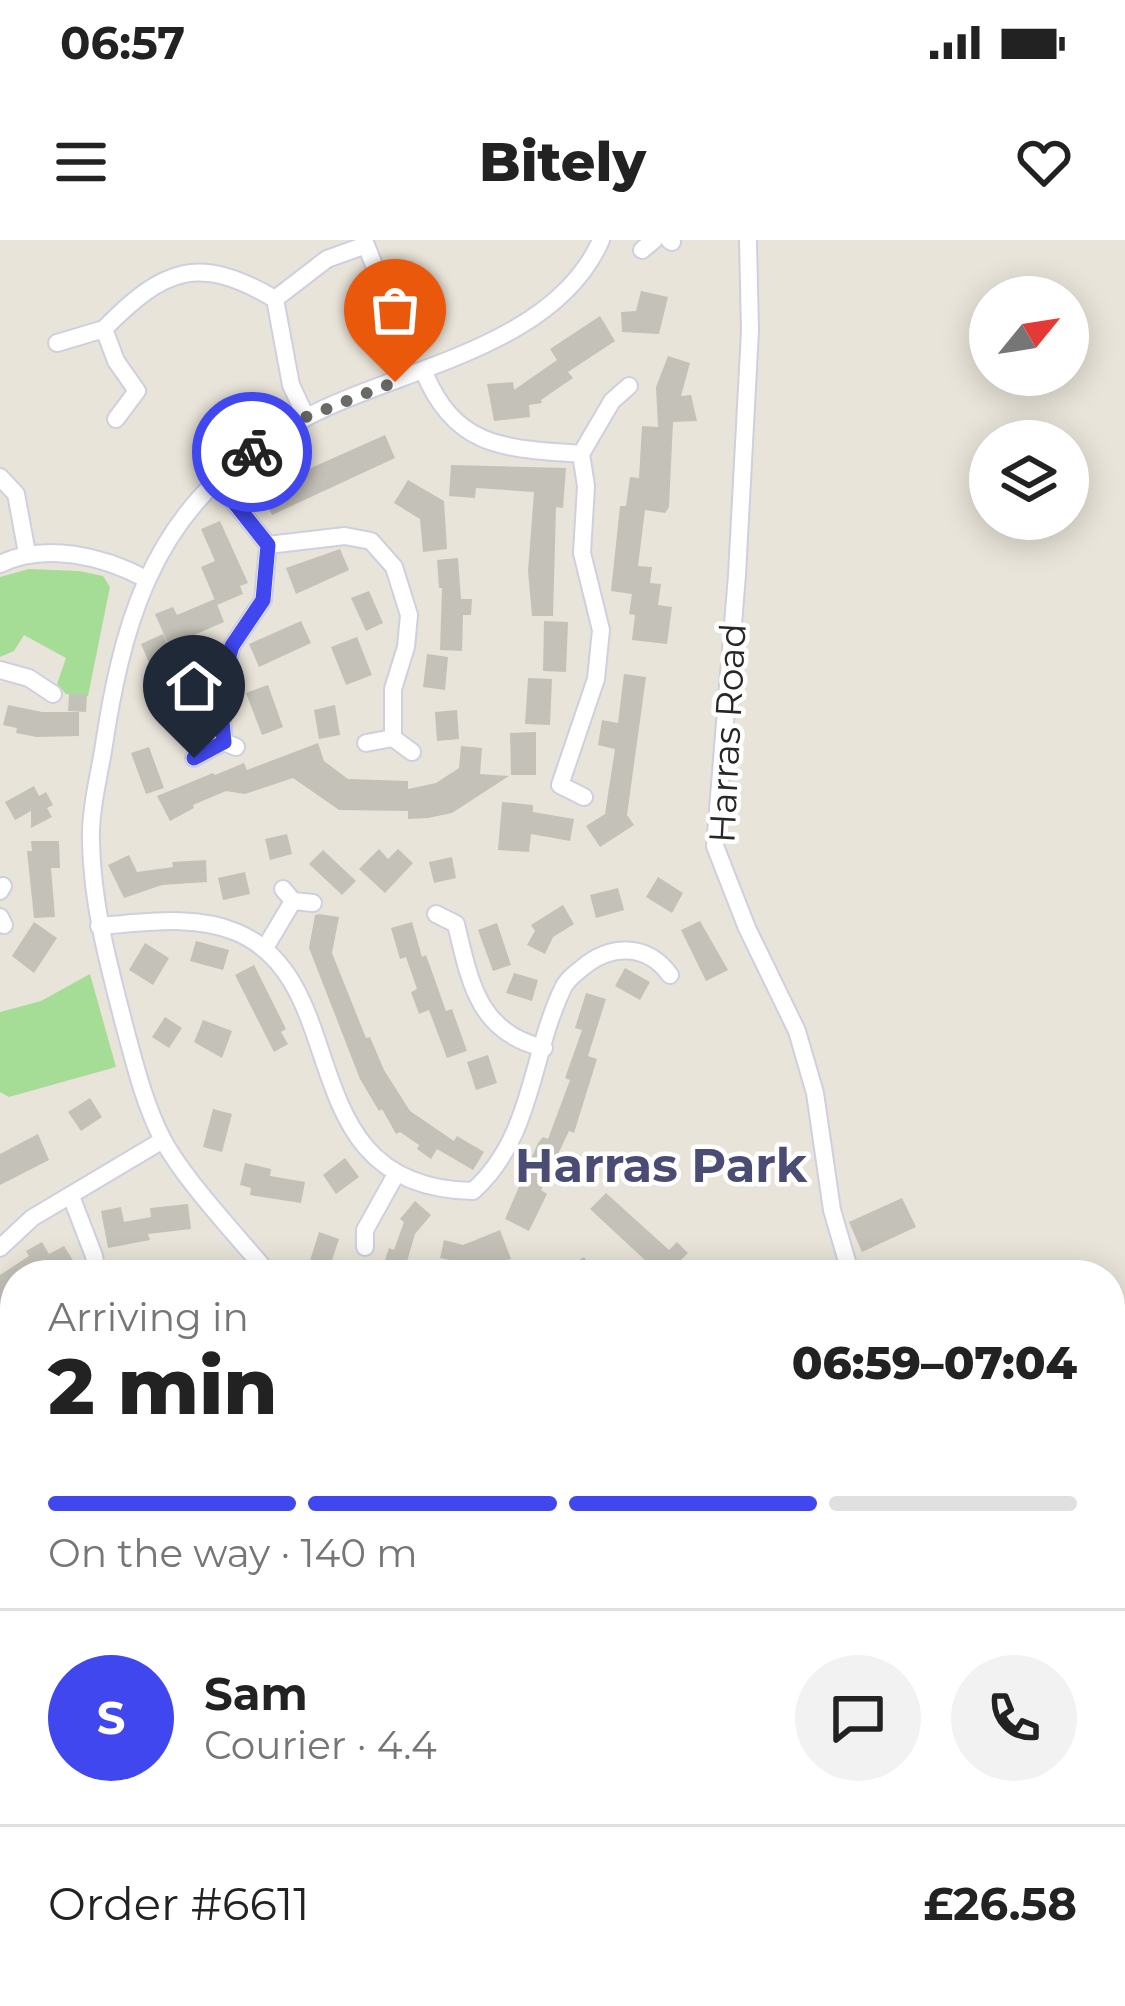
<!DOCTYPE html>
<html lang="en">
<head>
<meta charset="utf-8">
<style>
	:root { --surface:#fff; --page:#f2f2f2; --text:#222; --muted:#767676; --line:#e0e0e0; --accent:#4047ee }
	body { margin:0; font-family:Montserrat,sans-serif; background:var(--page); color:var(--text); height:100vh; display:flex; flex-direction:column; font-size:45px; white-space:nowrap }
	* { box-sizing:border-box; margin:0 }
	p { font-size:39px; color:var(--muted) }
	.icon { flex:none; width:66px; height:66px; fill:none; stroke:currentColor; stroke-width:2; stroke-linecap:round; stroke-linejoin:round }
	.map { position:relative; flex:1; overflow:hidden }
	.panel { position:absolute; left:0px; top:1020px; width:1125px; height:747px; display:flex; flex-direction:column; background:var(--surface); border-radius:48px 48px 0 0; box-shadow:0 6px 30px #0003 }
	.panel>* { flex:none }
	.needle { width:78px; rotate:60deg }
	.tools { position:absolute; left:969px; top:36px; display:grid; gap:24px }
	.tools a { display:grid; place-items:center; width:120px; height:120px; border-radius:50%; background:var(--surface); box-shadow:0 6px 30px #0003; font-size:60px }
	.pin { position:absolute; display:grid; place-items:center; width:102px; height:102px; color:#fff; margin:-123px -51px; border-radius:50% 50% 50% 0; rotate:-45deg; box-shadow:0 0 12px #0007 }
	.pin .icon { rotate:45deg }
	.courier { position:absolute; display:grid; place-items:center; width:120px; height:120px; margin:-60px; border:9px solid #4047ee; border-radius:50%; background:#fff; color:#222; box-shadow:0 3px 15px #0007 }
	.head em { font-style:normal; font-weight:800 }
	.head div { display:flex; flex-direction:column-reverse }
	.head { display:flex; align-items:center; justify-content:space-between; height:204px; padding:0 48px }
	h1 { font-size:78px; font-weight:800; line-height:90px }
	.bar { display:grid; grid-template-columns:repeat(4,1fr); gap:18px 12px; align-content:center; height:144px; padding:0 48px }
	.bar i { height:15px; border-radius:9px; background:var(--line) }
	.bar .selected { background:var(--accent) }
	.bar p { grid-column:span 4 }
	.line { display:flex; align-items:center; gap:30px; padding:0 48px; border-top:3px solid var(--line) }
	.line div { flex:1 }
	.round { display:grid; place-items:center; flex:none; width:126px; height:126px; border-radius:63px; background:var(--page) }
	.status { display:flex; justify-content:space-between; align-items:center; height:84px; padding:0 60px; background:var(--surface); direction:ltr }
	.status svg { height:33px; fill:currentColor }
	header { display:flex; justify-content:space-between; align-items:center; height:156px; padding:0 48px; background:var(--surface); font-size:54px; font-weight:800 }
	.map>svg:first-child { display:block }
	.green { fill:#a5dd97 }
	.building { fill:#c4c1b8 }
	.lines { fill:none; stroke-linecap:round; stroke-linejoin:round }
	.street-casing { stroke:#cecfdf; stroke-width:20 }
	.street { stroke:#fff; stroke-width:16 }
	.done { stroke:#6b6965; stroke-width:12; stroke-dasharray:0 21.6 }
	.route { stroke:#4047ee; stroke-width:15 }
	.labels { text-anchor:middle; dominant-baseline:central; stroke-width:9; stroke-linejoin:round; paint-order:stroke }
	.street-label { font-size:36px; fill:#272727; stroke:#fff }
	.district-label { font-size:48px; font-weight:bold; fill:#4a4c74; stroke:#fff }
</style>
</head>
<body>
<div class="status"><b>06:57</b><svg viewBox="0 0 49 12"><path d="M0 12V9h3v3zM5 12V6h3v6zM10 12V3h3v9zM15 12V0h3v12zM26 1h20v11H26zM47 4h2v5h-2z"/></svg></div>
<header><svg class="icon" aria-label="menu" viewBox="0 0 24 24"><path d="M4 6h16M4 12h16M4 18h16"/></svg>Bitely<svg class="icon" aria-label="heart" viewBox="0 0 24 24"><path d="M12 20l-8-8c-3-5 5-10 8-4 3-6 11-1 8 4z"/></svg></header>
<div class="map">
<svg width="1125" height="1766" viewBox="0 0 1125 1766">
	<rect width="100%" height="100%" fill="#e9e4d9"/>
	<g class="green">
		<path d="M29,329L79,331L103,336L110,347L88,456L66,454L57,444L66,418L24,395L14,411L0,417V337Z"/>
		<path d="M90,734L116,827L9,857L0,852V772L41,761Z"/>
		<path d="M0,1598L15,1600V1628L0,1727Z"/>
	</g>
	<g class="building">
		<path d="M641,51L668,57L659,94L622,92L621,72L636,71Z"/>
		<path d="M600,76L615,101L568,132L573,138L541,160L542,163L529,165L530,177L494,181L487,144L513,142L514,150L557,120L550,109Z"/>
		<path d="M668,116L690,123L681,156L691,155L697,181L673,182L669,267L665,273L645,270L638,326L652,327L650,343L661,344L658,365L672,367L667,404L632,400L635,375L629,374L632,354L611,351L620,266H626L630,237L639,238L642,186L658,187L656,147Z"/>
		<path d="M385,195L395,218L272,275L258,243L289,229L293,236Z"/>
		<path d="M451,225L566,228L563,268L556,267L553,376H532L528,331L534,252L476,248L475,258L449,256Z"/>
		<path d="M408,240L444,261L447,309L423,312L420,279L394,263Z"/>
		<path d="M220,281L248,343L240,346L243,354L217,365L201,327L215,321L201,289Z"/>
		<path d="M340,309L349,330L296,354L286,328Z"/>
		<path d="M458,318L461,359H472L471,375H463L462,411L440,410L442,348H439L437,320Z"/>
		<path d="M369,351L383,383L366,391L351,358Z"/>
		<path d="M215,359L224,382L169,406L155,374L173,367L177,375Z"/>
		<path d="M301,381L311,403L259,427L249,404Z"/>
		<path d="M544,381L568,382L566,432L543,431Z"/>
		<path d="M163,394L196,471L187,474L199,500L185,506L141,404Z"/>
		<path d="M357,397L372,435L346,445L331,407Z"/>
		<path d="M427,414L448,417L445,450L423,447Z"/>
		<path d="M624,434L646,437L627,575L634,585L600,607L586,586L605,574L615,509L598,505L602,480L618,483Z"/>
		<path d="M528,438L552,439L550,485L525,484Z"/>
		<path d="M268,445L283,487L262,495L246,453Z"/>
		<path d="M69,454L87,455L86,472L68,471Z"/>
		<path d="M8,465L42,472H79V496L37,497L16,493L17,488L3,485Z"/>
		<path d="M335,465L340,495L319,499L314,470Z"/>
		<path d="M457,470L459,499L437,501L435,472Z"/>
		<path d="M536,492V535H511L510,493Z"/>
		<path d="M318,503L324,521L348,539L408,541V549L436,543L459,528L461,506L482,508L480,534L509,536L452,573L428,578L408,579V571L339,570L293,538L245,554L226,551L193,565L194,568L170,581L157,556L213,533L215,535L244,523L247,530Z"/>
		<path d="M149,507L164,548L146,554L131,513Z"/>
		<path d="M34,546L39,556L46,552L53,565L47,568L52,577L31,588V571L15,580L5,562Z"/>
		<path d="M502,562L533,565V572L574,579L570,601L531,594L529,612L498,610Z"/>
		<path d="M287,594L292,614L270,620L265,599Z"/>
		<path d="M31,601H59L60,628H51L55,677L34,678L27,611H32Z"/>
		<path d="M379,609L388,619L398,609L413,623L385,653L359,629Z"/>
		<path d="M323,610L356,641L342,655L309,624Z"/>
		<path d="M129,615L137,632L173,627L172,622L206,620L207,642L162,645L124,658L108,625Z"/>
		<path d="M452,617L456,638L434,643L429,622Z"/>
		<path d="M245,632L250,654L223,660L218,638Z"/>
		<path d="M658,637L683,653L672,673L646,657Z"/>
		<path d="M618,648L624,670L596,678L590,655Z"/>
		<path d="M563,665L574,684L553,697L545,714L527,705L535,691L531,685Z"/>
		<path d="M319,674L339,677L332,713L366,798L370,797L384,830L410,871L454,901L457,896L484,912L473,930L437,909L431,919L417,909L419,905L400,892L396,894L382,869L379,871L360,839L309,708L315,675Z"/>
		<path d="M700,681L728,730L706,741L681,690Z"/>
		<path d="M34,682L57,698L34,733L12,716Z"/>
		<path d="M412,682L422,717L426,715L446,771L452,769L467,811L447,818L429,770L419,774L411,752L417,749L406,717L400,719L391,688Z"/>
		<path d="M497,683L511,725L493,731L478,690Z"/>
		<path d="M196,701L229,710L223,730L190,721Z"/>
		<path d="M145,703L169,718L153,745L129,730Z"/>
		<path d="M254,725L286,789L281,792L288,804L274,812L235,735Z"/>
		<path d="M625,728L650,742L640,760L615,746Z"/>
		<path d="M514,733L538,740L532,761L506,753Z"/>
		<path d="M586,753L606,759L588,816L597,819L574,893L569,891L541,950L547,954L529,991L505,979L538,903L543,897L548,899L570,840L565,838L582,790L575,788Z"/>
		<path d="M165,777L182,788L169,808L152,797Z"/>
		<path d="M203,780L232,791L222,818L194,802Z"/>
		<path d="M488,815L497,843L476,850L467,822Z"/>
		<path d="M90,858L102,877L81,891L68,872Z"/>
		<path d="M213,869L232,874L222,912L203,907Z"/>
		<path d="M38,894L49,920L0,945V914Z"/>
		<path d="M345,918L359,937L336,954L323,935Z"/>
		<path d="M245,923L271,929L270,936L305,942L301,963L250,955L251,948L240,945Z"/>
		<path d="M606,953L669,1010L677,1002L688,1013L666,1035H661L590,969Z"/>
		<path d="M902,958L916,987L862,1012L849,982Z"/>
		<path d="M415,961L431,975L415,994L403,1035H380L389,1008L394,1010L404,982L400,979Z"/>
		<path d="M188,964L191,989L148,994L150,1000L108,1008L101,971L121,967L124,982L151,977L150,968Z"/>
		<path d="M500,990L511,1019L460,1035L455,1021L440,1018L444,1000L463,1005Z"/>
		<path d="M319,992L339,999L327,1035L307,1030Z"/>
		<path d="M42,1002L49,1014L64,1006L76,1025L59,1035H15V1064L0,1074V1035L29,1016L26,1011Z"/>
		<path d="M584,1017L595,1035H556Z"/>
		<path d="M0,1207L15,1209V1230L0,1228Z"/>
		<path d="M1125,1381V1408L1110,1410V1383Z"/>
		<path d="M690,1752H734L713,1766H699Z"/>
		<path d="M811,1752H860L861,1758L814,1766Z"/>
	</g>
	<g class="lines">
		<defs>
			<g id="street">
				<path d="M669,0L672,2"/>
				<path d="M748,0L750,91L737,335L715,606L747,688L797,791L815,853L832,970L851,1035"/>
				<path d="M642,10L654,0"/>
				<path d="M275,59L327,19L366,5L374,25"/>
				<path d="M57,103L104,89"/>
				<path d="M424,132C456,210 507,208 581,214L586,246L582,313L601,390L596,439L560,545L584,557"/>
				<path d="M116,179L137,151L116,121L104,89C164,28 198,14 275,59L291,145L306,177"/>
				<path d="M581,214L612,161L629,146"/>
				<path d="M0,237L16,254L27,313"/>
				<path d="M218,242L268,305L263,360L232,406L219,450L224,502L236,507"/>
				<path d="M268,305L345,296L371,301L394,327L409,375L406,407L393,449V498L412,512"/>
				<path d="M0,324C45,302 103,316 146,339"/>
				<path d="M0,430L29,438L53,454"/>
				<path d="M366,503L393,498"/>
				<path d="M194,518L224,502"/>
				<path d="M283,649L293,661L313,663"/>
				<path d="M0,651L3,646"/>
				<path d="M436,674L456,684C470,742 478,793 544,808"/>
				<path d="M0,677L4,685"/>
				<path d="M99,686C142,683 194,674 236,692C357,742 287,948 473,951C533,897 530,817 563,748C567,739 575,734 582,728C610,704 647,703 670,735"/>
				<path d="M265,708L293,661"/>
				<path d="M71,956L94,1016L97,1035"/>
				<path d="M365,1007V990L395,936"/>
				<path d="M0,1008L32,978L163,900"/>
				<path d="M270,1035C238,997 186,942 163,900C145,866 135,825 125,788C109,726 92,665 91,601C90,572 98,540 103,511C121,390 150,279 259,207C274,197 289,186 305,178C399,128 554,108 601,0"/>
				<path d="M783,1752L784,1766"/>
				<path d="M981,1752L982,1766"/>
			</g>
		</defs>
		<use href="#street" class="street-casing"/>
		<use href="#street" class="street"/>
	</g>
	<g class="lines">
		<path class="done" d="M252,212L306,177L395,142"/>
		<path class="route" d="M194,518L224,502L219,450L232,406L263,360L268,305L218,242L252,212"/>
	</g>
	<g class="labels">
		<g class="street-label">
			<text transform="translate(727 493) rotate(-87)">Harras Road</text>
		</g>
		<g class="district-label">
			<text x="661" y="925">Harras Park</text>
		</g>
	</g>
</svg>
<div class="tools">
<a><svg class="needle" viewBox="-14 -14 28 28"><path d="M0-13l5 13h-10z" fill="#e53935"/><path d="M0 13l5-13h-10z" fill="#767676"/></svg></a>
<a><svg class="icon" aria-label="layers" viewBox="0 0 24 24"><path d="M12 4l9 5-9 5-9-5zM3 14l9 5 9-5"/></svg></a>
</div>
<div class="pin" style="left:395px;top:142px;background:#ea580c"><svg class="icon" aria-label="bag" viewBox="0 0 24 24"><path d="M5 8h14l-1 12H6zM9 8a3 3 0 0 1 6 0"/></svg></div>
<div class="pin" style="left:194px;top:518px;background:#1f2937"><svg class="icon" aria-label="home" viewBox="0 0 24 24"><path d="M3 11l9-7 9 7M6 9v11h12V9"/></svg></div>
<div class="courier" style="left:252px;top:212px"><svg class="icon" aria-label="bike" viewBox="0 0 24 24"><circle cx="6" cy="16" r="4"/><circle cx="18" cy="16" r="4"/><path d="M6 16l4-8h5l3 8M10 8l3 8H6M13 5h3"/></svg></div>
<section class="panel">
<div class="head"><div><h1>2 min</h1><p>Arriving in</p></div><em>06:59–07:04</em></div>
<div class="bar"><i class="selected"></i><i class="selected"></i><i class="selected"></i><i></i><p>On the way · 140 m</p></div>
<div class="line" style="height:216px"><b class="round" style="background:var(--accent);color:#fff">S</b><div><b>Sam</b><p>Courier · 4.4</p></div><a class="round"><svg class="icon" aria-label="chat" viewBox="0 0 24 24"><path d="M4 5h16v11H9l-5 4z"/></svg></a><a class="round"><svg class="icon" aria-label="phone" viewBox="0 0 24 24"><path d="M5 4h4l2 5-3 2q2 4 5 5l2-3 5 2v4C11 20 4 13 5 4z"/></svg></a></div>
<div class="line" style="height:156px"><div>Order #6611</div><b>£26.58</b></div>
</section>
</div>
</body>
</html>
